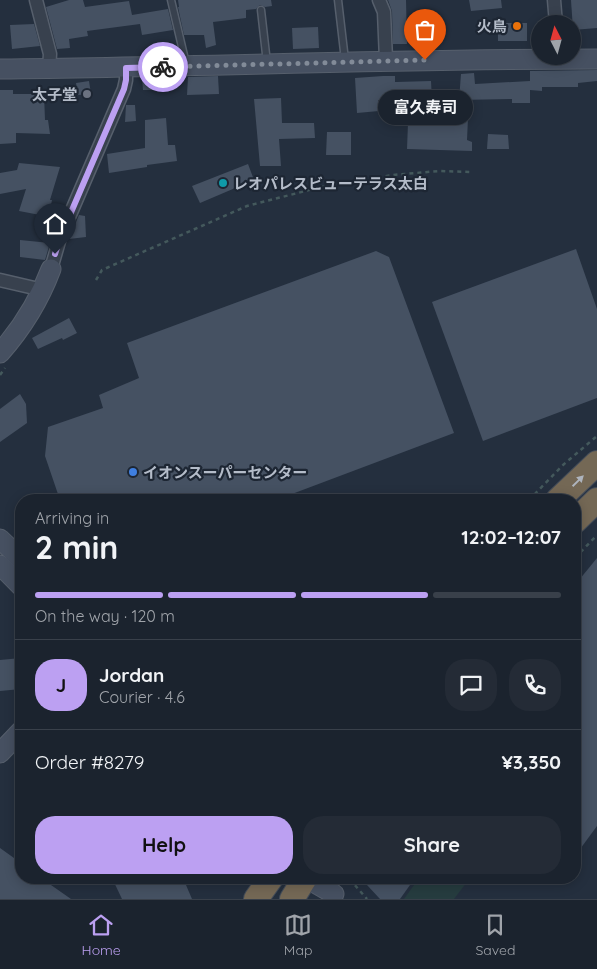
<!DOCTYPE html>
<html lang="en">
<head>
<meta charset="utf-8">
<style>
	:root { --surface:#1b232e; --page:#242b36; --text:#f1f3f6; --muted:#a0a4aa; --line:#39404a; --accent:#bca0f2 }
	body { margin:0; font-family:Quicksand,"Noto Sans JP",sans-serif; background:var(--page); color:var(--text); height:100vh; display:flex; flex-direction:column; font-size:19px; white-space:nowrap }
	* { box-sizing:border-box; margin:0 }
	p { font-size:16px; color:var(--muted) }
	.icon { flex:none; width:28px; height:28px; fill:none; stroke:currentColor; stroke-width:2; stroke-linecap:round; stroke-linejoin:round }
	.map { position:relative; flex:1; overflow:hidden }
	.drawer { position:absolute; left:15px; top:494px; width:566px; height:390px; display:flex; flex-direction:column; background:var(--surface); border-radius:20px; box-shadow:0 2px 12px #0003,0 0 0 1px var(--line) }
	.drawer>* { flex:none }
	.needle { width:32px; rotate:354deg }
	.buttons { position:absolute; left:531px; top:15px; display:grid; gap:10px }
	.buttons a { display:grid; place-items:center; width:50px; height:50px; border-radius:50%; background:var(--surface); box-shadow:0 2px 12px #0003,0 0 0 1px var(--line); font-size:25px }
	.pin { position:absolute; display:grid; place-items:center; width:42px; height:42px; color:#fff; margin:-51px -21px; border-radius:50% 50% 50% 0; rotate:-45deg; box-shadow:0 0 5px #0007 }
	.pin .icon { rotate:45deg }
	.courier { position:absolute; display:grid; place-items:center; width:50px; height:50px; margin:-25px; border:4px solid #bca0f2; border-radius:50%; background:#fff; color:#222; box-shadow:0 1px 6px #0007 }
	.bubble { position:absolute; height:35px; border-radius:18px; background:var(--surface); box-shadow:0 2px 12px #0003,0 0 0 1px var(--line); font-size:16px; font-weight:700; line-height:35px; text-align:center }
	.head em { font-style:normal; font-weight:700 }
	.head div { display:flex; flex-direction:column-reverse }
	.head { display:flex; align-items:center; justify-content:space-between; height:85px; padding:0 20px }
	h1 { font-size:32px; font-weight:700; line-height:38px }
	.bar { display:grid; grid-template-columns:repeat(4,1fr); gap:8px 5px; align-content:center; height:60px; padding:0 20px }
	.bar i { height:6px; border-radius:4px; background:var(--line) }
	.bar .selected { background:var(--accent) }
	.bar p { grid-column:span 4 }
	.line { display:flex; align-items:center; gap:12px; padding:0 20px; border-top:1px solid var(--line) }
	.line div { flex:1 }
	.round { display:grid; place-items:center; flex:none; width:52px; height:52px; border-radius:20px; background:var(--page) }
	.primary-button { display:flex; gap:10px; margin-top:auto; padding:10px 20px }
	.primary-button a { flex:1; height:58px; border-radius:20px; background:var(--accent); color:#111; font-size:20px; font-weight:700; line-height:58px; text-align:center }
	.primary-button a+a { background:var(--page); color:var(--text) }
	.dock { display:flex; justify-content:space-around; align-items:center; height:70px; border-top:1px solid var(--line); background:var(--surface); font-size:14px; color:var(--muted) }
	.dock a { display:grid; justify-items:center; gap:2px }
	.dock .selected { color:var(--accent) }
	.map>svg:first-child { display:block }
	.green { fill:#263c3f }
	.building { fill:#455162 }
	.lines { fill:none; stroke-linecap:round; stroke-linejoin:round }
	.lane-casing { stroke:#565f6c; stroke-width:9 }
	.street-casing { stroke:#565f6c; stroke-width:15 }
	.secondary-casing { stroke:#565f6c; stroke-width:21 }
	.highway-casing { stroke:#434c59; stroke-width:26 }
	.path { stroke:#44595c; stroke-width:2.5; stroke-dasharray:4 4; stroke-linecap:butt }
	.lane { stroke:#38414e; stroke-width:6 }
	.street { stroke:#38414e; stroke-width:12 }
	.secondary { stroke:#465061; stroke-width:19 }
	.highway { stroke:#746855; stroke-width:24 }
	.oneway { fill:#aeb4bd }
	.done { stroke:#828b98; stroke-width:5; stroke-dasharray:0 9 }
	.route { stroke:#bca0f2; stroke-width:6 }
	.food-dot { fill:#e8710a; stroke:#1d2633; stroke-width:2 }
	.worship-dot { fill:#6b7280; stroke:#1d2633; stroke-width:2 }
	.culture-dot { fill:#0f9aa8; stroke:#1d2633; stroke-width:2 }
	.shop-dot { fill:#3f7fe0; stroke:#1d2633; stroke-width:2 }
	.labels { text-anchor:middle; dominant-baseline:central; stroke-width:4.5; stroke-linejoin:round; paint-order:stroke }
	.poi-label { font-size:15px; font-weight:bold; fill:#b4bcc9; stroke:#1d2633; text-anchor:end }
</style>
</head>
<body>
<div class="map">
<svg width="597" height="899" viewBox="0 0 597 899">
	<rect width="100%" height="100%" fill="#242f3e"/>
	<path class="green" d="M419,878H470L454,899H404Z"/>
	<g class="building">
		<path d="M69,0H83L85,7L129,1L132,15L168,9L173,30L142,35L140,24L87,31L88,36L69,39L70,48L57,49L46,7Z"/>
		<path d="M178,0H271L272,6L265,7L260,5L256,9L246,10V18L213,22L216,45L206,48L204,35H184L178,7H179Z"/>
		<path d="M388,0H406L407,44H393L392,11Z"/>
		<path d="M469,0H501L502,8L471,11Z"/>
		<path d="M571,0H597V28L573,30Z"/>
		<rect x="498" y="23" width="29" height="18"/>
		<path d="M34,24L40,46L12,49L10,25Z"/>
		<path d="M318,27L319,48L293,49L292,28Z"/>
		<path d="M597,70V81L578,83V87H542V91L530,90V103H512V99L459,100L461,74L474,73L475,84L530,81V84V71Z"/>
		<path d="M218,76L219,94L187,95L188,77Z"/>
		<path d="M383,76H395V82L431,81L432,100H378L379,111L357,113L355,78Z"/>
		<path d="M167,77L169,90H143L142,78Z"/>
		<path d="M89,81L91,94L78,95L76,83Z"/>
		<path d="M0,90H13V94H44L45,120H48L50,134L16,133V143L0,144Z"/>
		<path d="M281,98L282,123H314L315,138L279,139L281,166H260L254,99Z"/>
		<path d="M126,105H135L136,121L125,122Z"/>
		<path d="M166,118L168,145H175L177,161L147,165V167L109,173L107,154L145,148V120Z"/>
		<path d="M468,118L467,140L472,142V151L407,149L408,123H438V120Z"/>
		<path d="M327,132H351V155H326Z"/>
		<path d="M488,134L508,135L509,149H487Z"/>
		<path d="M19,163L60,167L50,200H52L50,210H42L40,215L19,211L26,189L0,194V173L17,170Z"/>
		<path d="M248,164L254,180L200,203L192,186Z"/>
		<path d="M79,215L85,216L86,237L69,239Z"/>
		<path d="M20,240L50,243L45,260L20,257Z"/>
		<path d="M576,249L597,309V398L483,441L432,302Z"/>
		<path d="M376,251L389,257L454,433L276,500H60L45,456L48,427L103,408L99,395L139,378L127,343Z"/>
		<path d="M69,318L77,333L63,340L62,338L38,349L32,338Z"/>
		<path d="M20,394L26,404L27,423L0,442V409Z"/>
		<path d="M597,558V826L575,856V585Z"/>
		<path d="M21,658V689L0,691V660Z"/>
		<path d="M0,848L21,863V878H41L71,899H0Z"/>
		<path d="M112,878H183L192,899H122Z"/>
		<path d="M365,878H415L400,899H380L367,885Z"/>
	</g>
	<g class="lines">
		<defs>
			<g id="lane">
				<path d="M171,0L186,64"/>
				<path d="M338,0L345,60"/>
				<path d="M261,10L267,63"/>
			</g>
			<g id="street">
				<path d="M36,0L50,54L49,69"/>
				<path d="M379,0L384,12L386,60"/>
				<path d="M554,0L556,24"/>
				<path d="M51,269L60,238L124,89L126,80V68"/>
				<path d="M0,280L43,290"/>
			</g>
			<g id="secondary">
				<path d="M0,69C199,67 398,59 597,59"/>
				<path d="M0,353C23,327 39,301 51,269"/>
				<path d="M0,539L21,559"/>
				<path d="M0,565L21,586"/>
				<path d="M0,753L21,731"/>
				<path d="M306,878L334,894"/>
			</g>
			<g id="highway">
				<path d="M558,500L597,463"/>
				<path d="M575,521L597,500"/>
				<path d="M256,899L271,878"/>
				<path d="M292,899L305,878"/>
			</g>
		</defs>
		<use href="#lane" class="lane-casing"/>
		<use href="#street" class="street-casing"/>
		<use href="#secondary" class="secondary-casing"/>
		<use href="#highway" class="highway-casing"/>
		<g class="path">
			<path d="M96,280L102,270L247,206L321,187L393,175L439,171L472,172"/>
			<path d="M0,375L5,368"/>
			<path d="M529,500L563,465L597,436"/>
			<path d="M575,558L597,535"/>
			<path d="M353,878V883L367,899"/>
		</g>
		<use href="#lane" class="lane"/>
		<use href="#street" class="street"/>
		<use href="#secondary" class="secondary"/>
		<use href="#highway" class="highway"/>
	</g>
	<defs><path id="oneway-solid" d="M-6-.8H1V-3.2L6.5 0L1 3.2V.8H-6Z" transform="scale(1.25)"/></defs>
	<use class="oneway" href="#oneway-solid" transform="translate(578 481) rotate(-44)"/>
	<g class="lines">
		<path class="done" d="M163,67L425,60"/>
		<path class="route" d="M55,254L60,238L124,89L126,80V68L163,67"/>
	</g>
	<circle class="food-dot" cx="517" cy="26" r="5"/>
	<circle class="worship-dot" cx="87" cy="94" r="5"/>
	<circle class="culture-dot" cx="223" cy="183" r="5"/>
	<circle class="shop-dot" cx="133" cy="472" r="5"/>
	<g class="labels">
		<g class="poi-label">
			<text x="507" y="26">火鳥</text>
			<text x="77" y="94">太子堂</text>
			<text x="233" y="183" text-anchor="start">レオパレスビューテラス太白</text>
			<text x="143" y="472" text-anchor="start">イオンスーパーセンター</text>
		</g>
	</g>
</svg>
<div class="buttons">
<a><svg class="needle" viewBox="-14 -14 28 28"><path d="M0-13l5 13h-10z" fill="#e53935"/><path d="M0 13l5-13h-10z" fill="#a0a4aa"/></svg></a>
</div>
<div class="pin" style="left:425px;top:60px;background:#ea580c"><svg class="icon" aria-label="bag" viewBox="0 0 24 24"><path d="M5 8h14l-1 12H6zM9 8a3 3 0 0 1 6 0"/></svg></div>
<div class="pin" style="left:55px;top:254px;background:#1f2937"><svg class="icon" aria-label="home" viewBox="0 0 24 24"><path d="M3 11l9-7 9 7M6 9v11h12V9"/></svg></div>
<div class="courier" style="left:163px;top:67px"><svg class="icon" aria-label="bike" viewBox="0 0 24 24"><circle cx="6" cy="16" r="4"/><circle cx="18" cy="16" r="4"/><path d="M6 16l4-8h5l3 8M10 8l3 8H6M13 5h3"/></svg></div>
<div class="bubble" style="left:378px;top:90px;width:95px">富久寿司</div>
<section class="drawer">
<div class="head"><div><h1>2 min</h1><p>Arriving in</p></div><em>12:02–12:07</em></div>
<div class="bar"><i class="selected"></i><i class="selected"></i><i class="selected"></i><i></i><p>On the way · 120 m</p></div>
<div class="line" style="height:90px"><b class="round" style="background:var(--accent);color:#111">J</b><div><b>Jordan</b><p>Courier · 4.6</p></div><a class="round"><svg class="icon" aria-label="chat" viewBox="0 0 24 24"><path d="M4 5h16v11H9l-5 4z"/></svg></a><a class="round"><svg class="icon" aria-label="phone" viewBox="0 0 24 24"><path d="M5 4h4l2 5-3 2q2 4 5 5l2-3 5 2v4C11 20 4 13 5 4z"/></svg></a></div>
<div class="line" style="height:65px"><div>Order #8279</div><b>¥3,350</b></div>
<div class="primary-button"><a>Help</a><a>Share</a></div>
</section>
</div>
<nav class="dock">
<a class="selected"><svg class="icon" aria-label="home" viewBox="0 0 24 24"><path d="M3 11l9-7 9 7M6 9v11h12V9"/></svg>Home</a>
<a><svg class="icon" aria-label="map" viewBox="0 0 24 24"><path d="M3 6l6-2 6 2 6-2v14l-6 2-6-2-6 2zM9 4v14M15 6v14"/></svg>Map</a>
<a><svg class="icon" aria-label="saved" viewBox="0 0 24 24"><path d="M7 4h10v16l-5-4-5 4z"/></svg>Saved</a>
</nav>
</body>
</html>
